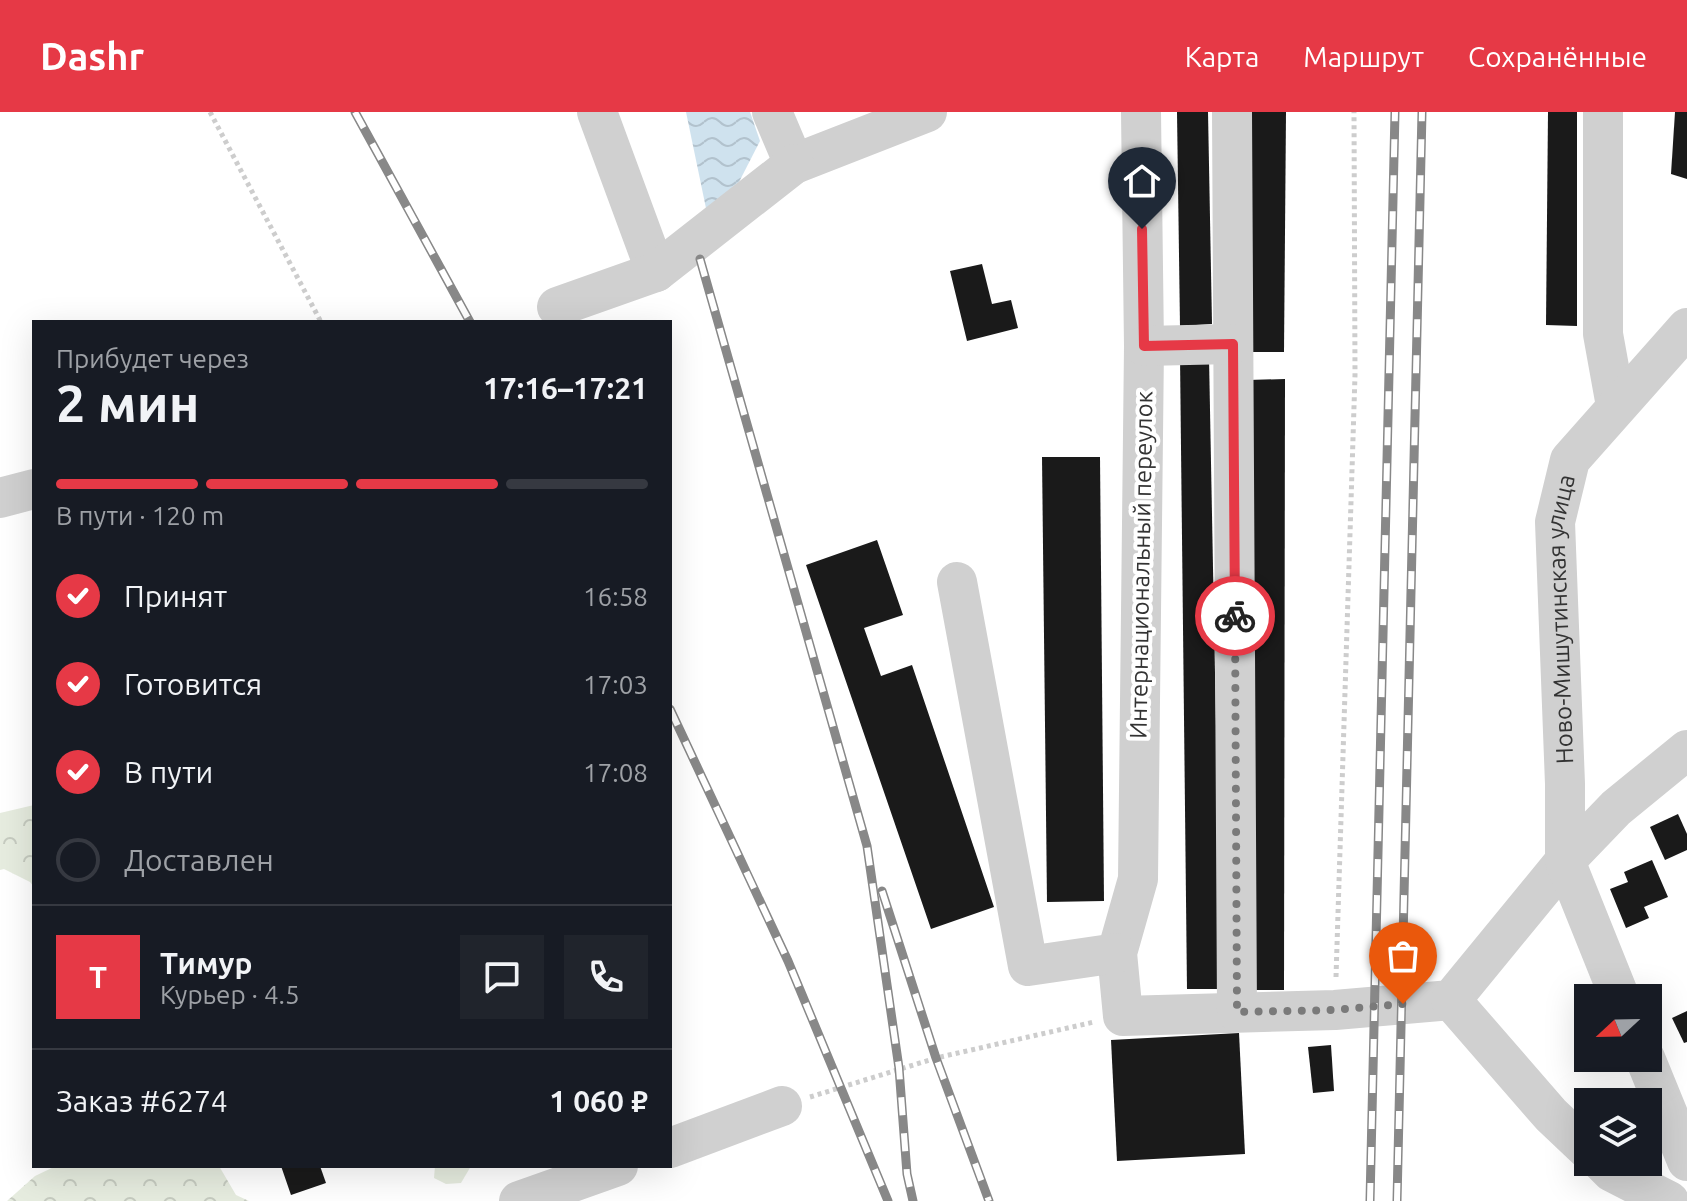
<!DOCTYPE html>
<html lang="ru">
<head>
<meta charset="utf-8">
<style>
	:root { --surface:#171b24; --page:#20242c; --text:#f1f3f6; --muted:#9ea1a6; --line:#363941; --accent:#e63946 }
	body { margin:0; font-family:Ubuntu,sans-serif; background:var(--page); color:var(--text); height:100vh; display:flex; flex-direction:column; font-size:30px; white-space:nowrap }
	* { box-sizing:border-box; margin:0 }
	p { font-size:26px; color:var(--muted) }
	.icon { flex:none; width:44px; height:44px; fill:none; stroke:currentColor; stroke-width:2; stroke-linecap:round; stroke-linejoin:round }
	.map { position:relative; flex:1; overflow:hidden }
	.drawer { position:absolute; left:32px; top:208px; width:640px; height:848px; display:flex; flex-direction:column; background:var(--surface); border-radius:0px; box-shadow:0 8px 32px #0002 }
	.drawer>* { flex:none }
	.needle { width:52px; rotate:248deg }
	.controls { position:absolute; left:1574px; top:872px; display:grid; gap:16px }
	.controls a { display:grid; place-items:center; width:88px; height:88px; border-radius:0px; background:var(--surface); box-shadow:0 8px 32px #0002; font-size:40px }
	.pin { position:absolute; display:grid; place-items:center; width:68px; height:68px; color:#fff; margin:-82px -34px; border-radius:50% 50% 50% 0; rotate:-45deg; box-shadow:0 0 8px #0007 }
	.pin .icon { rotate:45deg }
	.courier { position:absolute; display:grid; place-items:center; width:80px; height:80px; margin:-40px; border:6px solid #e63946; border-radius:50%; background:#fff; color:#222; box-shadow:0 2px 10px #0007 }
	.summary em { font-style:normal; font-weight:700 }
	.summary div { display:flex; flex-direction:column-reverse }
	.summary { display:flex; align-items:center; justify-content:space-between; height:136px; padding:0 24px }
	h1 { font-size:52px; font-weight:700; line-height:60px }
	.bar { display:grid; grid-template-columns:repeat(4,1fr); gap:12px 8px; align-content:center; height:96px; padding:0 24px }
	.bar i { height:10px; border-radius:6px; background:var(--line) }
	.bar .current { background:var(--accent) }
	.bar p { grid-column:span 4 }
	.line { display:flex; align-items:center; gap:20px; padding:0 24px; border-top:2px solid var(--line) }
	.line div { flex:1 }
	.round { display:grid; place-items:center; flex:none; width:84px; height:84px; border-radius:0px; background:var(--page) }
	ol { padding:0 24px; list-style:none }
	li { display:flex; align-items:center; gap:24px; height:88px }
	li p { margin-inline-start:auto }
	li .icon { padding:8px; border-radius:50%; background:var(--accent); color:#fff; stroke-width:4 }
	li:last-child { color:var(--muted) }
	li i { width:44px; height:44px; border:4px solid var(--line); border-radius:50% }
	header { display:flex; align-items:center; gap:48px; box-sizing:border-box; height:112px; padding:0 40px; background:var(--accent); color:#fff }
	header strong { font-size:38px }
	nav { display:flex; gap:44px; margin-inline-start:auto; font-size:28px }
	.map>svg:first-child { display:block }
	.forest { fill:url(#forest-crowns) }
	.water { fill:url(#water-waves) }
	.building { fill:#1a1a1a }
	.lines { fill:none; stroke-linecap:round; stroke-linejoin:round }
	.path { stroke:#cdcdcd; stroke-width:5; stroke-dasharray:4 4; stroke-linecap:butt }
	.minor { stroke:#d0d0d0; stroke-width:40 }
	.rail-casing { stroke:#888; stroke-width:9 }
	.rail { stroke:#fff; stroke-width:6; stroke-dasharray:18; stroke-linecap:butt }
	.done { stroke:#7a7a7a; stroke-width:8; stroke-dasharray:0 14.4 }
	.route { stroke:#e63946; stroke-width:10 }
	.labels { text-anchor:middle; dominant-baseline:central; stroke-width:8; stroke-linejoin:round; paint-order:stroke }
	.street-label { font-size:24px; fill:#333; stroke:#fff }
</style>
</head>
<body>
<header>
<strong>Dashr</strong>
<nav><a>Карта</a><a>Маршрут</a><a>Сохранённые</a></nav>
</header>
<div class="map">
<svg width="1687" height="1089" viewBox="0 0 1687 1089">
	<defs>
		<pattern id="forest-crowns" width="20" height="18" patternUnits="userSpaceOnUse" patternTransform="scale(2)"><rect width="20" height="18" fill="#e6ecdf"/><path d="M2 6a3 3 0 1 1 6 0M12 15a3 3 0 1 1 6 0" fill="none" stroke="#c6cbc0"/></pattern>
		<pattern id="water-waves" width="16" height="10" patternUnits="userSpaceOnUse" patternTransform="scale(2)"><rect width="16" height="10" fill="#cfe2ee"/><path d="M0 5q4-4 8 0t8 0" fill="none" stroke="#b2c2cd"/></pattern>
	</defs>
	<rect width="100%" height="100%" fill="#fff"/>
	<g class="forest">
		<path d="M34,693V775L30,770L4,757L0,758V701Z"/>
		<path d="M56,1054H219L236,1083L249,1089H7L35,1064Z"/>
		<path d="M435,1054H471L461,1071L446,1072L434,1066Z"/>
	</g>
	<path class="water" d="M686,0H750L760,29L739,70L707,101Z"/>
	<g class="building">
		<path d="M1177,0H1208L1212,212L1180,214Z"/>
		<path d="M1250,0H1286L1284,240H1248Z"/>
		<path d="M1548,0H1577V214L1546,213Z"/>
		<path d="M1675,0H1687V67L1671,62Z"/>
		<path d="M982,152L992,192L1011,188L1018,216L967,229L950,159Z"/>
		<path d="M1180,244L1209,245L1221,877H1187Z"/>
		<path d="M1285,267L1284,878H1250L1248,268Z"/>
		<path d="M1042,345H1100L1104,789L1047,790Z"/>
		<path d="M877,428L903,503L864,516L881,564L912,553L994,795L931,817L806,453Z"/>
		<path d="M1678,702L1687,722V738L1665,748L1650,715Z"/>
		<path d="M1652,748L1668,785L1644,795L1649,806L1626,816L1610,777L1628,770L1624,760Z"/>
		<path d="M1687,899V930L1684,931L1672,906Z"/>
		<path d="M1239,921L1245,1042L1117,1049L1111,928Z"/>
		<path d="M1331,933L1334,979L1313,981L1308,935Z"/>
		<path d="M281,1054H320L326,1071L291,1083Z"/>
	</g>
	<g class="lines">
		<g class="path">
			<path d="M210,0L321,210"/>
			<path d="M1336,865L1355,263L1354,0"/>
			<path d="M810,985L936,946L1094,910"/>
		</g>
		<g class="minor">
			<path d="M597,0L656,160"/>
			<path d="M772,0L794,52L927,0"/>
			<path d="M1141,0L1144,234L1138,767L1117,841L1123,904L1335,898L1451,888L1565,749L1616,696L1687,638"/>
			<path d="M1232,0L1237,900"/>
			<path d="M1603,0V222L1616,294"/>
			<path d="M557,195L656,160L794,52"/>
			<path d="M1144,234L1233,232"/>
			<path d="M0,386L34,377"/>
			<path d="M957,470L1028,854L1117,841"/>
			<path id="s1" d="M1620,886L1565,749V672L1555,410L1570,348L1687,216"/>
			<path d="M1451,888L1551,1003L1588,1038"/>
			<path d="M1645,946L1687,1049"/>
			<path d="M670,1036L782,994"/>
			<path d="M1602,1050L1612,1060L1669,1089"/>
			<path d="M519,1089L618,1054"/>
		</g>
		<defs>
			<g id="rail">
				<path d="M355,0L470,210"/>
				<path d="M700,147L867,734L899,956L907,1062L913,1089"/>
				<path d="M670,597L788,849L888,1089"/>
				<path d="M882,779L936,946L989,1089"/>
				<path d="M1370,1089L1395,0"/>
				<path d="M1397,1089L1422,0"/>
			</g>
		</defs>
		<use href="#rail" class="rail-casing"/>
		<use href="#rail" class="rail"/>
	</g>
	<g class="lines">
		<path class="done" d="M1235,504L1237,900L1335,898L1403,892"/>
		<path class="route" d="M1142,117L1144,234L1233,232L1235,504"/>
	</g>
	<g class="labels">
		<g class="street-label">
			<text transform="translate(1141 453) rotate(-89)">Интернациональный переулок</text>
			<text stroke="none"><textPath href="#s1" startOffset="390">Ново-Мишутинская улица</textPath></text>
		</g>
	</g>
</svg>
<div class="controls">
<a><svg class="needle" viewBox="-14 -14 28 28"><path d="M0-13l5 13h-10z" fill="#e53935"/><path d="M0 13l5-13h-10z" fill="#9ea1a6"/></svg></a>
<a><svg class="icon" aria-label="layers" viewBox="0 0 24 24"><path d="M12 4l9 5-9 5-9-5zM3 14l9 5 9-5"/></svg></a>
</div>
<div class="pin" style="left:1403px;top:892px;background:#ea580c"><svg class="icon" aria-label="bag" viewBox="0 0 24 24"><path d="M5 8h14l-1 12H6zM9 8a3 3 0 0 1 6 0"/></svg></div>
<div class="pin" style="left:1142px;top:117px;background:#1f2937"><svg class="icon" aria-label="home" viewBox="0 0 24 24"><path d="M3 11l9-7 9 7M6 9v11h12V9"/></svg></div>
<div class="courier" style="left:1235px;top:504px"><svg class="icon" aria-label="bike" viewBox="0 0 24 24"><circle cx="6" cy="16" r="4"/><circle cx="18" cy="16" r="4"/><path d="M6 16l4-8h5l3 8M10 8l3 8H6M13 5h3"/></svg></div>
<section class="drawer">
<div class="summary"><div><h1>2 мин</h1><p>Прибудет через</p></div><em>17:16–17:21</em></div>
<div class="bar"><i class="current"></i><i class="current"></i><i class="current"></i><i></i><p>В пути · 120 m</p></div>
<ol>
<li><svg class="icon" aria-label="check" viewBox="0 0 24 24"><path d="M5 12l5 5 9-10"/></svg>Принят<p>16:58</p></li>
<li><svg class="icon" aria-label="check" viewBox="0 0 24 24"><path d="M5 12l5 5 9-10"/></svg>Готовится<p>17:03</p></li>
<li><svg class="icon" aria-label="check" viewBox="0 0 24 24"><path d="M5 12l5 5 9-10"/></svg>В пути<p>17:08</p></li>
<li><i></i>Доставлен</li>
</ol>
<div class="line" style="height:144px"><b class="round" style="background:var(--accent);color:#fff">Т</b><div><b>Тимур</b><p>Курьер · 4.5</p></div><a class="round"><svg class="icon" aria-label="chat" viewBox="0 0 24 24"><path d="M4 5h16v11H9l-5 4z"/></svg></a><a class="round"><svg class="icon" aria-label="phone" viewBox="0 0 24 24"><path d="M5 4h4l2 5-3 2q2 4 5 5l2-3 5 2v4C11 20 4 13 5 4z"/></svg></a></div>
<div class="line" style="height:104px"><div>Заказ #6274</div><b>1 060 ₽</b></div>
</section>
</div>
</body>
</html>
